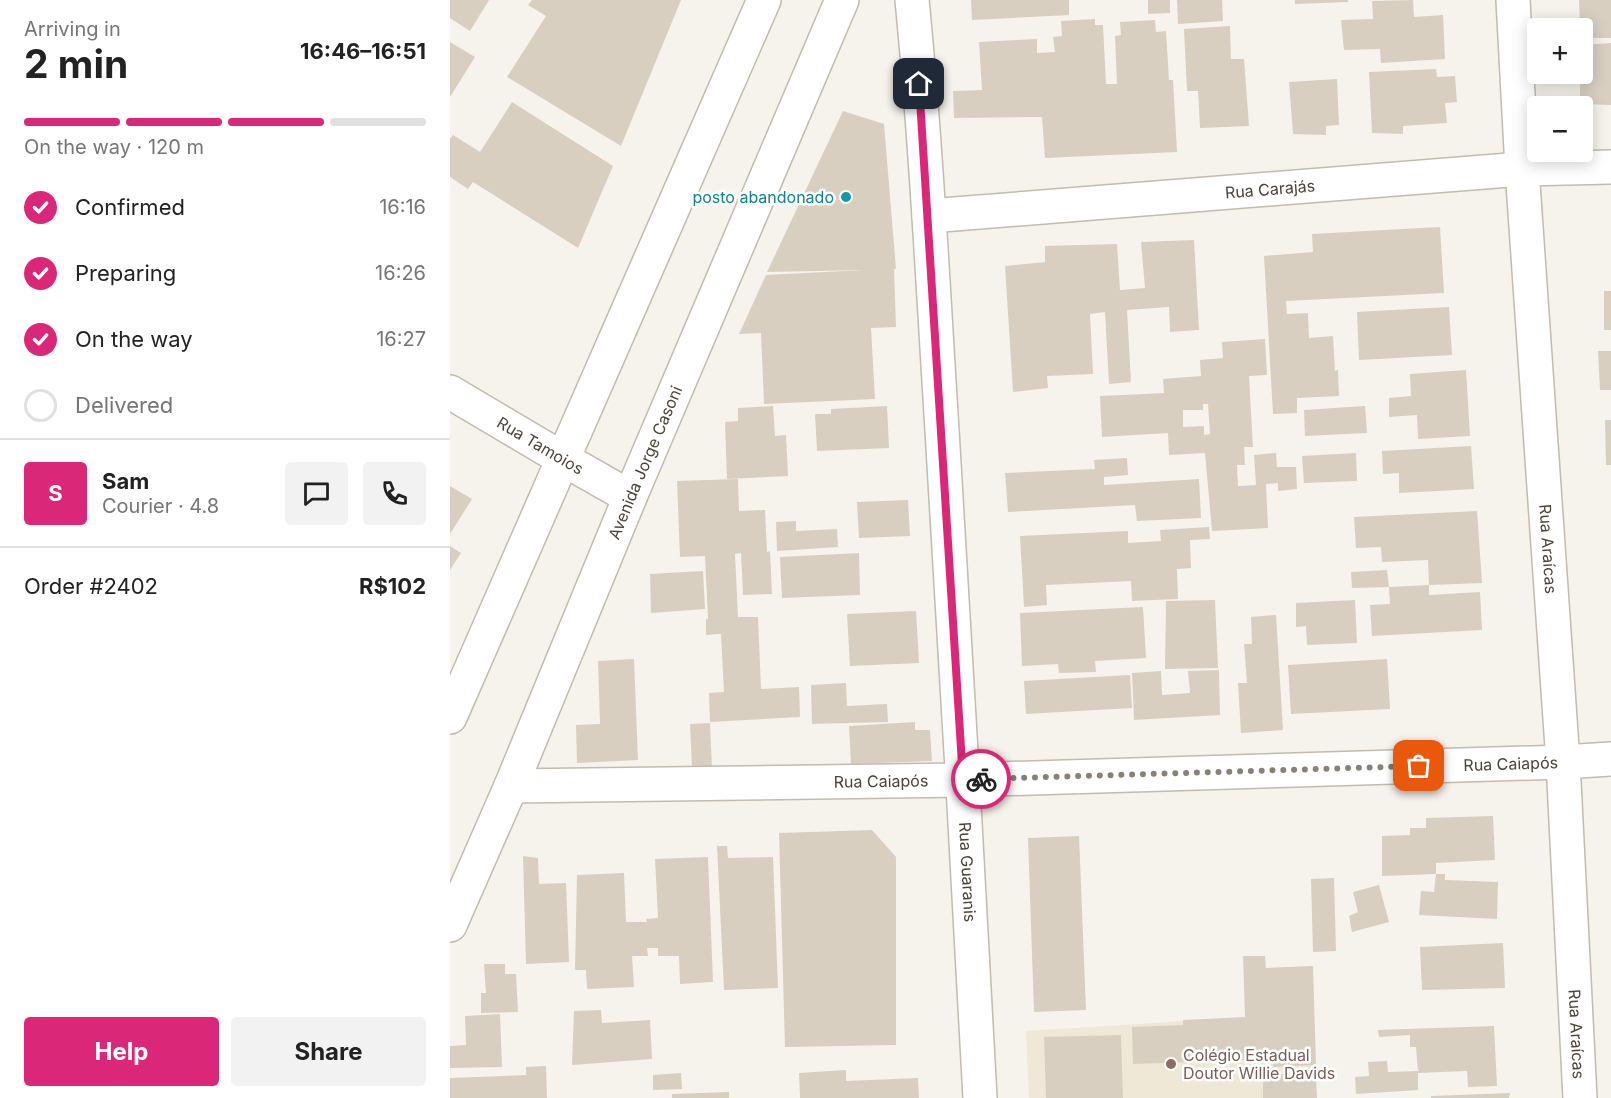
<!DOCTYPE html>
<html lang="en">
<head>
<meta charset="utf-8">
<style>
	:root { --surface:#fff; --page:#f2f2f2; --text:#222; --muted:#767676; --line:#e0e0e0; --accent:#db2777 }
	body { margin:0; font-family:Inter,sans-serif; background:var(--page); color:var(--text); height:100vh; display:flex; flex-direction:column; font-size:22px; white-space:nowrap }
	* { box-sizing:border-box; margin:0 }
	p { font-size:20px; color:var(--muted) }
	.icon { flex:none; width:33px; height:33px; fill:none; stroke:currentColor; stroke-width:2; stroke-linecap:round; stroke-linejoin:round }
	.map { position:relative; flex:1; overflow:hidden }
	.sheet { display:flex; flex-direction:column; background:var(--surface); width:450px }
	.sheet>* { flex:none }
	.tools { position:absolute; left:1077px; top:18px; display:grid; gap:12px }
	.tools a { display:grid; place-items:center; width:66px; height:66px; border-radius:6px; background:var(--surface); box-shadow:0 3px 15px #0003; font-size:30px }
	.pin { position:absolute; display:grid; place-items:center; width:51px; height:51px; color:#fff; margin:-26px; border-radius:12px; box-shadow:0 3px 9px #0006 }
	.courier { position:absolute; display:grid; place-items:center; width:60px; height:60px; margin:-30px; border:4px solid #db2777; border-radius:50%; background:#fff; color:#222; box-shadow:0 2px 8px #0007 }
	.head em { font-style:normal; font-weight:700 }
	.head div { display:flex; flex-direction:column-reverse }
	.head { display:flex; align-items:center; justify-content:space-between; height:102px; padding:0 24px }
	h1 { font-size:39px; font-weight:700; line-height:45px }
	.bar { display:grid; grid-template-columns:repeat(4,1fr); gap:9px 6px; align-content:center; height:72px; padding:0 24px }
	.bar i { height:8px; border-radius:4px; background:var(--line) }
	.bar .selected { background:var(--accent) }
	.bar p { grid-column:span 4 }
	.line { display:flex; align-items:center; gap:15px; padding:0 24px; border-top:2px solid var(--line) }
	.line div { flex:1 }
	.round { display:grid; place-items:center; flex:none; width:63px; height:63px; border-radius:6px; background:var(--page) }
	ol { padding:0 24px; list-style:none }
	li { display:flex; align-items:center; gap:18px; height:66px }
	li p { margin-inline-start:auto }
	li .icon { padding:6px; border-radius:50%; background:var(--accent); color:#fff; stroke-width:4 }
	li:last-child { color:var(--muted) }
	li i { width:33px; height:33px; border:3px solid var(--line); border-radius:50% }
	.cta { display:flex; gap:12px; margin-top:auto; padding:12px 24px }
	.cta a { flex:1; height:69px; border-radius:6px; background:var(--accent); color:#fff; font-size:24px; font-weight:700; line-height:69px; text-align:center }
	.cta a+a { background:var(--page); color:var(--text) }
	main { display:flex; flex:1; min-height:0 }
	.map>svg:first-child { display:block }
	.education { fill:#efe8d6 }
	.building { fill:#d8cfc1; fill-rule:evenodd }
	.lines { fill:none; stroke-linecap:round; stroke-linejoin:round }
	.minor-casing { stroke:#c2bbae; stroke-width:36 }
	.tertiary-casing { stroke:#c2bbae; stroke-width:36 }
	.minor { stroke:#fff; stroke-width:33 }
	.tertiary { stroke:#fff; stroke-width:33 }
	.done { stroke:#878178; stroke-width:6; stroke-dasharray:0 10.8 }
	.route { stroke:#db2777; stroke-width:8 }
	.culture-dot { fill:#0f9aa8; stroke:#fff; stroke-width:2 }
	.education-dot { fill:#8d6e63; stroke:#fff; stroke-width:2 }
	.labels { text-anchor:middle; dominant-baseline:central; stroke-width:5; stroke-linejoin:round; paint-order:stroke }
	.street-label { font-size:16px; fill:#4b4439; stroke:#fff }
	.culture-label { font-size:16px; fill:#0d838f; stroke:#fff; text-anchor:end }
	.education-label { font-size:16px; fill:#785e54; stroke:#fff; text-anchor:start }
</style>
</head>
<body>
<main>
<section class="sheet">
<div class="head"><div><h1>2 min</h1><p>Arriving in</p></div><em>16:46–16:51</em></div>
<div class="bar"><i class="selected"></i><i class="selected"></i><i class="selected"></i><i></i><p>On the way · 120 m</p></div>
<ol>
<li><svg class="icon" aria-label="check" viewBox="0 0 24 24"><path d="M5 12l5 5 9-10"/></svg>Confirmed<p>16:16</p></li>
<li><svg class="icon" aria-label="check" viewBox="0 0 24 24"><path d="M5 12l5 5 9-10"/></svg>Preparing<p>16:26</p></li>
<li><svg class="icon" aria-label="check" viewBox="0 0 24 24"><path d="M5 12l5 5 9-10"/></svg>On the way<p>16:27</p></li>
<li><i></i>Delivered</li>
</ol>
<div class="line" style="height:108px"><b class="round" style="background:var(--accent);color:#fff">S</b><div><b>Sam</b><p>Courier · 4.8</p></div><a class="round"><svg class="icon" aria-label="chat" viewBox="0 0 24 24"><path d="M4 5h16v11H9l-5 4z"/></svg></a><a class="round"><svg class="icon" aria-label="phone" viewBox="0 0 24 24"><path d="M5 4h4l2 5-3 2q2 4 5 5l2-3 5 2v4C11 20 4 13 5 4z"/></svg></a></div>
<div class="line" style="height:78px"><div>Order #2402</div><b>R$102</b></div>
<div class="cta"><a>Help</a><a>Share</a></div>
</section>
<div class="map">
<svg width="1161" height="1098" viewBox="0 0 1161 1098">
	<rect width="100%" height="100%" fill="#f6f3ec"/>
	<path class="education" d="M863,1013L866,1098H579L576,1031Z"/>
	<g class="building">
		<path d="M0,0H39L20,31L0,18Z"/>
		<path d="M82,0H231L171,146L57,77L96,16L78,5Z"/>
		<path d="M521,0H619V15L522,20Z"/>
		<path d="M698,0H720V13L698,14Z"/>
		<path d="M727,0H772L773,21L728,24Z"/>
		<path d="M845,0H898V2L845,4Z"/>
		<path d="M963,0L964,17L993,15L995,59L931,63L930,49L894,50L891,20L923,19L922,1Z"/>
		<path d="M1129,0H1161V38H1132V28H1130Z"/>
		<path d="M645,19V25H653L656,84H667L665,36L671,35L670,22L705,20L706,32L716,31L719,80H723L727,152L595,158L592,117L504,118L503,91L532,90L529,42L587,39V53L605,52L603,37L612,36L611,21Z"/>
		<path d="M780,26L781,59H794L799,126L750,128L748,91H737L734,29Z"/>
		<path d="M0,42L25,57L0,97Z"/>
		<path d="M1161,43V105L1130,104V74H1132V45Z"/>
		<path d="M986,69L987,77L1005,76L1007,102L995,103L997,123L953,126V134L922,133L919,72Z"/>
		<path d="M887,79L889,125L876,126V135L843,134L839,82Z"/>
		<path d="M62,102L163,166L128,248L23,182L18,189L0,177V139L3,135L30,152Z"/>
		<path d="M393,111L434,124L446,269H444L446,327L421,328L425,399L314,404L311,333L289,334L316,275L414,270L317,272Z"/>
		<path d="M990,227L994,293L836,301L837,314L858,313L859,338L883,336L885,371L888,370L889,396L847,398V413L823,414L814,256L863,252L862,234Z"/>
		<path d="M744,240L749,330L720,332L719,307L677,310L681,382L659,384L655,312L640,314L643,374L597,376L598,388L563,392L555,266L595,262V246L667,244L670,290L695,288L691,242Z"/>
		<rect x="1154" y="291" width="7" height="39"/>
		<path d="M999,307L1002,355L909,360L907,312Z"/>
		<path d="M815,339L817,375L799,376L803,447H794L795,465H787L788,486L806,485L804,455L826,453L827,467H846L847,489L828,491V483L816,484L818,528L762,531L755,453L719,455L718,433L652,437L650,396L714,393L713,379L751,376L750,360L773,358L772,342ZM753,404H758L760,434L754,435V426L733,427V410H753Z"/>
		<path d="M1148,351H1161V390H1150Z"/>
		<path d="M1016,370L1020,436L968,439L967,415L939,417V398L961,396L960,374Z"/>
		<path d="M323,406L325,436L336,435L338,476L277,479L275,422L288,421V408Z"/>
		<path d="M437,406L439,448L367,451L365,414H381V409Z"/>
		<path d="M915,406L917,433L855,436L854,410Z"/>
		<path d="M1155,420H1161V465H1156Z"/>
		<path d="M1021,446L1024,489L949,493V473L933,474L932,451Z"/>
		<path d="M906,453L907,481L854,483L852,456Z"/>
		<path d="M677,458L678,475L654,477V485L749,479L751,518L687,521L685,505L558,512L555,473L645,469L644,460Z"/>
		<path d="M288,479L289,511L315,510L317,552L320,551L322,594L293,595L291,553L285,554L288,617H308L311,689L349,687L350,717L260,722L259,693L274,692L271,634L256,635V619H258L255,556L230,557L227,481Z"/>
		<path d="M0,486L22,499L0,534Z"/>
		<path d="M458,500L460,536L409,538L407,502Z"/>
		<path d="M1027,511L1032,583L979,585V595L1030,592L1032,630L922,636L920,605L940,604L939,587L979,585L978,560L932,562L931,547L906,548L904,517Z"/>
		<path d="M346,521V531L387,529L388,547L327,551L326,522Z"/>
		<path d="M759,527L760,539L740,540L741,568L727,569L728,599L682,601L681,581L596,585L597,605L574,607L570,536L678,531V543L711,541L710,530Z"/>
		<path d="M0,546L11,553L0,570Z"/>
		<path d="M409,553L410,595L332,598L330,557Z"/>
		<path d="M937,570L939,587L902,588L901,572Z"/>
		<path d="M253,571L255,609L201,613L200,574Z"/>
		<path d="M765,600L768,668L715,669L716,601Z"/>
		<path d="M905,600L907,643L857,645L856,626L846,627V603Z"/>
		<path d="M693,607L696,658L645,661L646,672L609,673L608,664L572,666L570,613Z"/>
		<path d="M466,611L469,663L400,666L397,614Z"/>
		<path d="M826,615L833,730L791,733L788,683H797L794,644H802L801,617Z"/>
		<path d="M184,659L188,760L127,763L126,725L150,724L148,661Z"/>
		<path d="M937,659L940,709L841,714L838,665Z"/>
		<path d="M769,670L770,715L684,720L682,673L711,671L712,695L740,693L738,671Z"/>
		<path d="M680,675L682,708L576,714L574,681Z"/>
		<path d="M396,683L397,706L437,704L438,722L362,724L361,685Z"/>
		<path d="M465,722V730H480L482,761L401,764L399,726Z"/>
		<path d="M260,723L262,768H242L240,724Z"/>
		<path d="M1043,816L1045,860L986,863V874L932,876V836L960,835V828H976V818Z"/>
		<path d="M422,830L446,857V1045L335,1047L329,833Z"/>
		<path d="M629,836L636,1010L584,1012L578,838Z"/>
		<path d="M267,846H277L278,858L323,857L328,988L274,990Z"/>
		<path d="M73,856L88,858L89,884L116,883L119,962L76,964Z"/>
		<path d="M258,857L263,982L230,984L229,956H208V948H197L198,956H182L184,987L137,989L136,970H125L127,875L174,873L176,922H197L196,919L208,918L205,859Z"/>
		<path d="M986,874H995V880L1048,882L1047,919L969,915L971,891L984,892Z"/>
		<path d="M884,878L886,951L863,952L861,879Z"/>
		<path d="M929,885L939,922L902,932L899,916L908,912L903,892Z"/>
		<path d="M1053,943L1055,988L972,990L970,947Z"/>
		<path d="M793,956H815L816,968L863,966L866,1065L823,1067V1059L683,1064L682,1027L733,1025V1020L795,1017Z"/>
		<path d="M34,964H55V974H66L68,1012L31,1013V993H36Z"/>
		<path d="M151,1010L152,1023L200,1020L202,1059L122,1065L124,1011Z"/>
		<path d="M50,1014L52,1067L0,1068V1046L16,1045L15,1016Z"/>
		<path d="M1044,1026L1047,1086L1018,1087L1017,1071L968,1073V1090L906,1094L905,1077L919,1076L918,1062L937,1061L938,1072L968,1071L966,1047H960V1035L929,1037L928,1030Z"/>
		<path d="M671,1035L673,1098H596L594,1037Z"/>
		<path d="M96,1066L97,1098H0V1078L76,1075V1067Z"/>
		<path d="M396,1070V1081L468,1078L469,1098H350L349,1073Z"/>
		<path d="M231,1073L232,1089L203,1090V1075Z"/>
		<path d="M866,1073L867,1098H813V1075Z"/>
		<path d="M279,1092V1098H222V1094Z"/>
		<path d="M1060,1093L1059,1098H981V1096Z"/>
	</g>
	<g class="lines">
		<defs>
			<g id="minor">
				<path id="s1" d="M462,0C476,143 483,287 492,430C506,653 518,875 530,1098"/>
				<path id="s2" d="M1063,0L1072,169L1113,762L1130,1098"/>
				<path id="s3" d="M479,216L1072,169L1161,167"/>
				<path id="s4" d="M0,392L113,459L180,497"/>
				<path d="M0,717L314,0"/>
				<path id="s5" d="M61,786L513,780L1113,762L1161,759"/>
			</g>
			<g id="tertiary">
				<path id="s6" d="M0,925L61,786L180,497L392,0"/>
			</g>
		</defs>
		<use href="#minor" class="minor-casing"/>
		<use href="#tertiary" class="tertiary-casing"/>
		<use href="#minor" class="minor"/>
		<use href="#tertiary" class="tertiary"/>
	</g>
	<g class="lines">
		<path class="done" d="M531,779L969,766"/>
		<path class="route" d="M469,84L513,780L531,779"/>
	</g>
	<circle class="culture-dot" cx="396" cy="197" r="6"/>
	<circle class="education-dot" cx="721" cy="1064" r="6"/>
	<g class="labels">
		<g class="street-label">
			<text stroke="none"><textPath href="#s3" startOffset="342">Rua Carajás</textPath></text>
			<text stroke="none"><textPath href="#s4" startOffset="105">Rua Tamoios</textPath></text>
			<text stroke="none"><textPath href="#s6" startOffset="502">Avenida Jorge Casoni</textPath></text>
			<text stroke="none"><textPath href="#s2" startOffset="550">Rua Araícas</textPath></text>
			<text stroke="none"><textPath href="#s5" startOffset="1000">Rua Caiapós</textPath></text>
			<text stroke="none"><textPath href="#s5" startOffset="370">Rua Caiapós</textPath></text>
			<text stroke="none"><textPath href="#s1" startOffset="874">Rua Guaranis</textPath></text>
			<text stroke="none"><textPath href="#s2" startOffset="1036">Rua Araícas</textPath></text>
		</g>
		<g class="culture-label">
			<text x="384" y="197">posto abandonado</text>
		</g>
		<g class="education-label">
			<text x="733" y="1055">Colégio Estadual<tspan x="733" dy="18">Doutor Willie Davids</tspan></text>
		</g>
	</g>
</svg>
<div class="tools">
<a>+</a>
<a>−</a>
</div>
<div class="pin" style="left:969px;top:766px;background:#ea580c"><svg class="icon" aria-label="bag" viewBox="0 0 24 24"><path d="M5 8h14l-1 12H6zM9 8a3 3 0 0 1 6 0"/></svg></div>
<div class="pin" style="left:469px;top:84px;background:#1f2937"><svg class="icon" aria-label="home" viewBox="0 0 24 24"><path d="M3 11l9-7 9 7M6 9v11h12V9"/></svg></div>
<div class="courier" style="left:531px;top:779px"><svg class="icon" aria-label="bike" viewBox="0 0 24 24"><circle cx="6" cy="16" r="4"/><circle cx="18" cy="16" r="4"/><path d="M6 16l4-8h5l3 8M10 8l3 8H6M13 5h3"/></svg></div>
</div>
</main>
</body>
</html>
